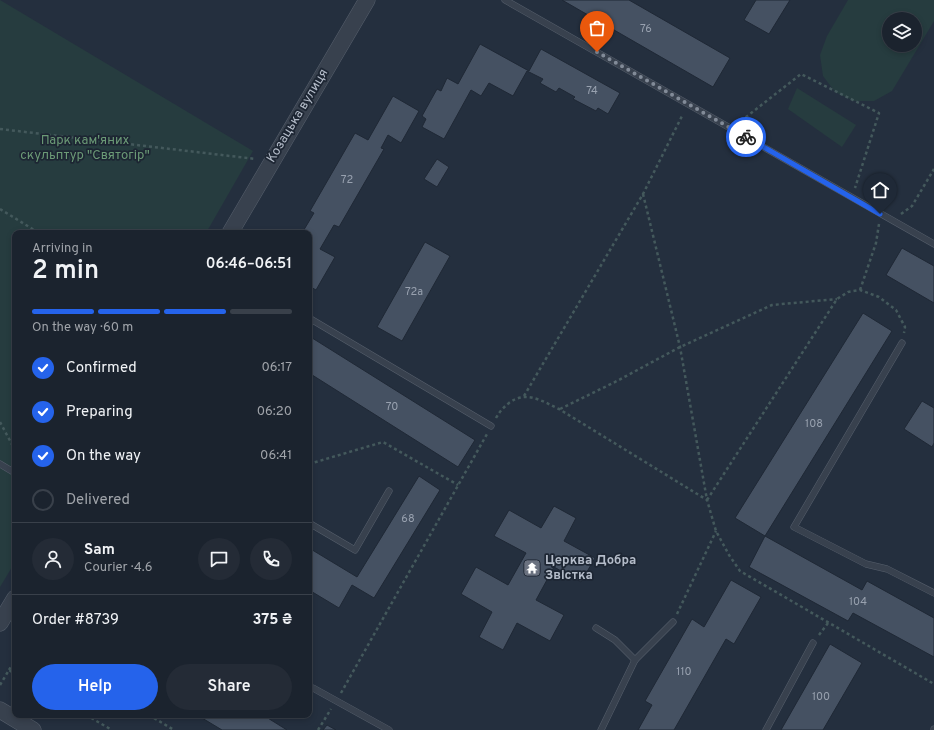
<!DOCTYPE html>
<html lang="en">
<head>
<meta charset="utf-8">
<style>
	:root { --surface:#1b232e; --page:#242b36; --text:#f1f3f6; --muted:#a0a4aa; --line:#39404a; --accent:#2563eb }
	body { margin:0; font-family:Overpass,sans-serif; background:var(--page); color:var(--text); height:100vh; display:flex; flex-direction:column; font-size:15px; white-space:nowrap }
	* { box-sizing:border-box; margin:0 }
	p { font-size:13px; color:var(--muted) }
	.icon { flex:none; width:22px; height:22px; fill:none; stroke:currentColor; stroke-width:2; stroke-linecap:round; stroke-linejoin:round }
	.map { position:relative; flex:1; overflow:hidden }
	.sheet { position:absolute; left:12px; top:230px; width:300px; height:488px; display:flex; flex-direction:column; background:var(--surface); border-radius:8px; box-shadow:0 2px 6px #0003,0 0 0 1px var(--line) }
	.sheet>* { flex:none }
	.fabs { position:absolute; left:882px; top:12px; display:grid; gap:8px }
	.fabs a { display:grid; place-items:center; width:40px; height:40px; border-radius:50%; background:var(--surface); box-shadow:0 2px 6px #0003,0 0 0 1px var(--line); font-size:20px }
	.pin { position:absolute; display:grid; place-items:center; width:34px; height:34px; color:#fff; margin:-41px -17px; border-radius:50% 50% 50% 0; rotate:-45deg; box-shadow:0 0 4px #0007 }
	.pin .icon { rotate:45deg }
	.courier { position:absolute; display:grid; place-items:center; width:40px; height:40px; margin:-20px; border:3px solid #2563eb; border-radius:50%; background:#fff; color:#222; box-shadow:0 1px 5px #0007 }
	.summary em { font-style:normal; font-weight:600 }
	.summary div { display:flex; flex-direction:column-reverse }
	.summary { display:flex; align-items:center; justify-content:space-between; height:68px; padding:0 20px }
	h1 { font-size:26px; font-weight:600; line-height:30px }
	.bar { display:grid; grid-template-columns:repeat(4,1fr); gap:6px 4px; align-content:center; height:48px; padding:0 20px }
	.bar i { height:5px; border-radius:3px; background:var(--line) }
	.bar .current { background:var(--accent) }
	.bar p { grid-column:span 4 }
	.line { display:flex; align-items:center; gap:10px; padding:0 20px; border-top:1px solid var(--line) }
	.line div { flex:1 }
	.round { display:grid; place-items:center; flex:none; width:42px; height:42px; border-radius:21px; background:var(--page) }
	ol { padding:0 20px; list-style:none }
	li { display:flex; align-items:center; gap:12px; height:44px }
	li p { margin-inline-start:auto }
	li .icon { padding:4px; border-radius:50%; background:var(--accent); color:#fff; stroke-width:4 }
	li:last-child { color:var(--muted) }
	li i { width:22px; height:22px; border:2px solid var(--line); border-radius:50% }
	.action { display:flex; gap:8px; margin-top:auto; padding:8px 20px }
	.action a { flex:1; height:46px; border-radius:24px; background:var(--accent); color:#fff; font-size:16px; font-weight:600; line-height:46px; text-align:center }
	.action a+a { background:var(--page); color:var(--text) }
	.map>svg:first-child { display:block }
	.green { fill:#263c3f; fill-rule:evenodd }
	.building { fill:#455162; stroke:#1f2835 }
	.lines { fill:none; stroke-linecap:round; stroke-linejoin:round }
	.service-casing { stroke:#565f6c; stroke-width:7 }
	.tertiary-casing { stroke:#565f6c; stroke-width:17 }
	.path { stroke:#44595c; stroke-width:2.5; stroke-dasharray:3 3; stroke-linecap:butt }
	.service { stroke:#38414e; stroke-width:6 }
	.tertiary { stroke:#38414e; stroke-width:16 }
	.done { stroke:#828b98; stroke-width:4; stroke-dasharray:0 7.2 }
	.route { stroke:#2563eb; stroke-width:5 }
	.labels { text-anchor:middle; dominant-baseline:central; stroke-width:3.5; stroke-linejoin:round; paint-order:stroke }
	.number-label { font-size:11px; fill:#98a1af }
	.street-label { font-size:13px; fill:#b4bcc9; stroke:#1d2633 }
	.park-label { font-size:13px; fill:#6b9a76; stroke:#1d2633 }
	.poi-label { font-size:13px; font-weight:bold; fill:#b4bcc9; stroke:#1d2633; text-anchor:start }
</style>
</head>
<body>
<div class="map">
<svg width="934" height="730" viewBox="0 0 934 730">
	<rect width="100%" height="100%" fill="#242f3e"/>
	<g class="green">
		<path d="M0,0L253,151L206,233H15V562L0,587Z"/>
		<path d="M848,0H934V21L892,91L874,101H854L835,92L823,76L820,55L827,36ZM889,19H915V45H889Z"/>
		<path d="M797,88L856,125L842,147L788,109Z"/>
	</g>
	<g class="building">
		<path d="M562,0H629L730,58L713,87Z"/>
		<path d="M756,0H790L769,34L744,20Z"/>
		<path d="M480,44L529,71L541,49L620,93L608,114L598,108L596,111L573,99L575,97L559,88L556,92L540,83L543,79L527,71L513,96L489,83L481,96L471,90L444,139L422,127L426,119L422,116L437,89L441,91L447,78L458,84Z"/>
		<path d="M393,96L419,111L401,143L388,135L381,148L384,149L339,227L334,225L320,249L335,257L316,290L309,286V233H302L314,213L310,211L355,133L368,140Z"/>
		<path d="M437,159L449,167L437,187L424,179Z"/>
		<path d="M425,242L450,256L402,341L377,327Z"/>
		<path d="M902,248L934,266V303L886,275Z"/>
		<path d="M863,313L892,331L765,536L735,518Z"/>
		<path d="M309,336L475,440L458,467L309,373Z"/>
		<path d="M922,401L934,408V443L932,447L904,429Z"/>
		<path d="M419,476L440,490L374,598L352,585L339,608L309,590V548L357,577Z"/>
		<path d="M554,506L576,518L564,541L595,558L581,582L554,567L536,600L564,615L550,641L517,623L503,650L479,637L492,612L461,594L476,567L508,585L526,553L494,536L509,510L541,528Z"/>
		<path d="M765,536L862,590L867,581L934,618V657L853,613L848,621L749,567Z"/>
		<path d="M731,580L761,597L734,644L726,639L674,730H638L652,705L645,701L692,619L704,627Z"/>
		<path d="M830,644L862,663L823,730H781Z"/>
		<path d="M197,715H263L287,730H222Z"/>
		<path d="M327,725L336,730H323Z"/>
	</g>
	<g class="lines">
		<defs>
			<g id="service">
				<path d="M505,0L934,244"/>
				<path d="M309,318L491,426"/>
				<path d="M902,343L794,527L866,564L887,569L934,593"/>
				<path d="M0,464L15,473"/>
				<path d="M309,523L355,550L389,491"/>
				<path d="M596,628L615,640L635,660"/>
				<path d="M309,688H313L389,730"/>
				<path d="M601,730L635,660L673,622"/>
				<path d="M766,730L813,643"/>
				<path d="M934,730V729"/>
			</g>
			<g id="tertiary">
				<path d="M230,233L367,0"/>
				<path d="M0,623L15,598"/>
				<path d="M0,710L33,730"/>
			</g>
		</defs>
		<use href="#service" class="service-casing"/>
		<use href="#tertiary" class="tertiary-casing"/>
		<g class="path">
			<path d="M741,121L801,74L879,113L855,188"/>
			<path d="M0,129L256,159"/>
			<path d="M643,194L680,347L707,500"/>
			<path d="M0,209L39,233"/>
			<path d="M901,214L912,206L934,169"/>
			<path d="M860,290L876,243L879,224"/>
			<path d="M524,396L643,194L683,114"/>
			<path d="M560,409L617,381L680,347L772,305L837,299"/>
			<path d="M496,418C500,411 503,408 509,403C526,390 542,401 559,409L707,500L716,531L729,555L740,571L934,684"/>
			<path d="M0,422L15,450"/>
			<path d="M309,464L383,442L458,485"/>
			<path d="M707,500L837,299L848,292L860,290L879,297L896,310L905,327L904,333"/>
			<path d="M677,614L716,531"/>
			<path d="M819,635L828,623"/>
			<path d="M9,670L15,660"/>
			<path d="M0,685L9,670L15,674"/>
			<path d="M341,693L487,434"/>
			<path d="M86,715L112,730"/>
			<path d="M149,715L174,730"/>
			<path d="M318,730L331,709"/>
		</g>
		<use href="#service" class="service"/>
		<use href="#tertiary" class="tertiary"/>
	</g>
	<g class="lines">
		<path class="done" d="M597,52L746,137"/>
		<path class="route" d="M746,137L880,214"/>
	</g>
	<defs>
		<symbol id="temple-square" viewBox="-11 -11 22 22"><rect x="-9" y="-9" width="18" height="18" rx="4" fill="#6b7280" stroke="#1d2633"/><path d="M0-6L5-2H3V0L6.5 2.5H4V6H1.5V3h-3V6H-4V2.5H-6.5L-3 0V-2H-5Z" fill="#fff"/></symbol>
	</defs>
	<g fill-rule="evenodd">
		<use href="#temple-square" x="522" y="558" width="20" height="20"/>
	</g>
	<g class="labels">
		<g class="number-label">
			<text x="646" y="29">76</text>
			<text x="592" y="91">74</text>
			<text x="347" y="180">72</text>
			<text x="414" y="292">72а</text>
			<text x="392" y="407">70</text>
			<text x="814" y="424">108</text>
			<text x="408" y="519">68</text>
			<text x="858" y="602">104</text>
			<text x="684" y="672">110</text>
			<text x="821" y="697">100</text>
		</g>
		<g class="street-label">
			<text transform="translate(298 116) rotate(-59)">Козацька вулиця</text>
		</g>
		<g class="park-label">
			<text x="85" y="141">Парк кам'яних<tspan x="85" dy="15">скульптур "Святогір"</tspan></text>
		</g>
		<g class="poi-label">
			<text x="545" y="561">Церква Добра<tspan x="545" dy="15">Звістка</tspan></text>
		</g>
	</g>
</svg>
<div class="fabs">
<a><svg class="icon" aria-label="layers" viewBox="0 0 24 24"><path d="M12 4l9 5-9 5-9-5zM3 14l9 5 9-5"/></svg></a>
</div>
<div class="pin" style="left:597px;top:52px;background:#ea580c"><svg class="icon" aria-label="bag" viewBox="0 0 24 24"><path d="M5 8h14l-1 12H6zM9 8a3 3 0 0 1 6 0"/></svg></div>
<div class="pin" style="left:880px;top:214px;background:#1f2937"><svg class="icon" aria-label="home" viewBox="0 0 24 24"><path d="M3 11l9-7 9 7M6 9v11h12V9"/></svg></div>
<div class="courier" style="left:746px;top:137px"><svg class="icon" aria-label="bike" viewBox="0 0 24 24"><circle cx="6" cy="16" r="4"/><circle cx="18" cy="16" r="4"/><path d="M6 16l4-8h5l3 8M10 8l3 8H6M13 5h3"/></svg></div>
<section class="sheet">
<div class="summary"><div><h1>2 min</h1><p>Arriving in</p></div><em>06:46–06:51</em></div>
<div class="bar"><i class="current"></i><i class="current"></i><i class="current"></i><i></i><p>On the way · 60 m</p></div>
<ol>
<li><svg class="icon" aria-label="check" viewBox="0 0 24 24"><path d="M5 12l5 5 9-10"/></svg>Confirmed<p>06:17</p></li>
<li><svg class="icon" aria-label="check" viewBox="0 0 24 24"><path d="M5 12l5 5 9-10"/></svg>Preparing<p>06:20</p></li>
<li><svg class="icon" aria-label="check" viewBox="0 0 24 24"><path d="M5 12l5 5 9-10"/></svg>On the way<p>06:41</p></li>
<li><i></i>Delivered</li>
</ol>
<div class="line" style="height:72px"><a class="round"><svg class="icon" aria-label="person" viewBox="0 0 24 24"><circle cx="12" cy="8" r="4"/><path d="M4 21q1-7 8-7t8 7"/></svg></a><div><b>Sam</b><p>Courier · 4.6</p></div><a class="round"><svg class="icon" aria-label="chat" viewBox="0 0 24 24"><path d="M4 5h16v11H9l-5 4z"/></svg></a><a class="round"><svg class="icon" aria-label="phone" viewBox="0 0 24 24"><path d="M5 4h4l2 5-3 2q2 4 5 5l2-3 5 2v4C11 20 4 13 5 4z"/></svg></a></div>
<div class="line" style="height:52px"><div>Order #8739</div><b>375 ₴</b></div>
<div class="action"><a>Help</a><a>Share</a></div>
</section>
</div>
</body>
</html>
